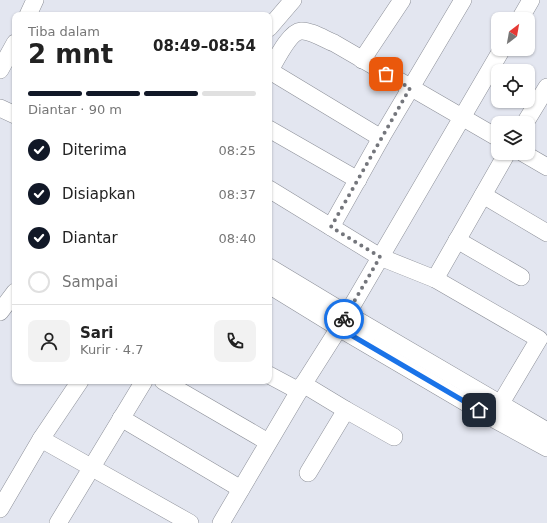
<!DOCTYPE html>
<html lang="id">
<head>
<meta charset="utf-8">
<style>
	:root { --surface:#fff; --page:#f2f2f2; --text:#222; --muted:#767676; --line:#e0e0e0; --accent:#111827 }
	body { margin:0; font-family:"DejaVu Sans",sans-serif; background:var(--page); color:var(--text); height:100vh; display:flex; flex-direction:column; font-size:15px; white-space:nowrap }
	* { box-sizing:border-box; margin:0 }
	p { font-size:13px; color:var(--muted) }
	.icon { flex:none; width:22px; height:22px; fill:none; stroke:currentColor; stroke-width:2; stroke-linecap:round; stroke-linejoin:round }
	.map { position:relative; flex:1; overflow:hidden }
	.panel { position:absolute; left:12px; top:12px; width:260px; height:372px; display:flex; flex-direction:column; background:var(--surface); border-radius:8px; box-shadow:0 1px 3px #0004 }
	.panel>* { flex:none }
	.needle { width:26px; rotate:31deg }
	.tools { position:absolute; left:491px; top:12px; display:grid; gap:8px }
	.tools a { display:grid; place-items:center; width:44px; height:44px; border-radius:8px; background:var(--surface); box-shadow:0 1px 3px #0004; font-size:20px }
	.pin { position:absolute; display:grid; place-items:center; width:34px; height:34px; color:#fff; margin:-17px; border-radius:8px; box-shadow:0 2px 6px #0006 }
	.courier { position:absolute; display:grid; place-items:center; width:40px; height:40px; margin:-20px; border:3px solid #1a73e8; border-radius:50%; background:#fff; color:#222; box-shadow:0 1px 5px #0007 }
	.overview em { font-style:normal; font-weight:800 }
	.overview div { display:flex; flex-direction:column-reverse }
	.overview { display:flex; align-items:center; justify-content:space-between; height:68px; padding:0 16px }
	h1 { font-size:26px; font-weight:800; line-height:30px }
	.bar { display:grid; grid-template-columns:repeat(4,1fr); gap:6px 4px; align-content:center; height:48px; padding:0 16px }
	.bar i { height:5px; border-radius:3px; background:var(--line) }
	.bar .on { background:var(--accent) }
	.bar p { grid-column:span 4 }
	.line { display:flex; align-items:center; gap:10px; padding:0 16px; border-top:1px solid var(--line) }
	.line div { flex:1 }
	.round { display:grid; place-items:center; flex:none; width:42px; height:42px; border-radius:8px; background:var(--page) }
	ol { padding:0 16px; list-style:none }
	li { display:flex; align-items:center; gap:12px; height:44px }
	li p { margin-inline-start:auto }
	li .icon { padding:4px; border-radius:50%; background:var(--accent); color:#fff; stroke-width:4 }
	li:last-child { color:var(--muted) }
	li i { width:22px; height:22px; border:2px solid var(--line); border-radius:50% }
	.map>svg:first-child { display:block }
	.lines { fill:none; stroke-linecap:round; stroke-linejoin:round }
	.minor-casing { stroke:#8d9099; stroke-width:18 }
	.minor { stroke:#fff; stroke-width:17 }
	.done { stroke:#74767c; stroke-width:4; stroke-dasharray:0 7.2 }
	.route { stroke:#1a73e8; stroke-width:5 }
</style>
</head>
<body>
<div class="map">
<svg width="547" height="523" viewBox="0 0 547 523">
	<rect width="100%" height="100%" fill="#e3e6f0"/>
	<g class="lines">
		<defs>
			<g id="minor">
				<path d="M28,15L35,0"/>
				<path d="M520,19L531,0"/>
				<path d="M269,28L293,0"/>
				<path d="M362,60L402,0"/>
				<path d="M0,70L15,43"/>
				<path d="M270,71L381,138"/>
				<path d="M269,72C275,62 289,32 301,31C310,30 326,40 334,43L498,138"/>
				<path d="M0,108L15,115"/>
				<path d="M525,123L547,87"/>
				<path d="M269,129L358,180"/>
				<path d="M523,153L547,167"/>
				<path d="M269,189L380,257L435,279L539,339L492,418"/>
				<path d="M483,195L547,233"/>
				<path d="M331,227L381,138L463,0"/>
				<path d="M457,240L521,277"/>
				<path d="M269,267L347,314L547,431"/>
				<path d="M435,279L507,153"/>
				<path d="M269,285L339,328L492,418L547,448"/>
				<path d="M0,312L15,292"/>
				<path d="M269,375L299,391"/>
				<path d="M163,381L268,442"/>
				<path d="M303,384L346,410L394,437"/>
				<path d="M121,418L241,489"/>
				<path d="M41,439L80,381"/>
				<path d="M308,473L346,410"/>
				<path d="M0,509L41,439L190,523"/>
				<path d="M58,523L144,381"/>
				<path d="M221,523L299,391L339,328L502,49"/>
			</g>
		</defs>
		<use href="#minor" class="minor-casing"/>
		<use href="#minor" class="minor"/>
	</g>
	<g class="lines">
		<path class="done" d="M344,319L380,257L331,227L410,88L386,74"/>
		<path class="route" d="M344,319L339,328L479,410"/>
	</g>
</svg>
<div class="tools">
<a><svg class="needle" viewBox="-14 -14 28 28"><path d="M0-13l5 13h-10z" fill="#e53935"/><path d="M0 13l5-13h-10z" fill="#767676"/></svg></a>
<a><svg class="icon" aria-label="locate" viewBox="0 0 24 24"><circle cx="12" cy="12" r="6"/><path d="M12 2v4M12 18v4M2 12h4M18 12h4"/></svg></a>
<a><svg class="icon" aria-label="layers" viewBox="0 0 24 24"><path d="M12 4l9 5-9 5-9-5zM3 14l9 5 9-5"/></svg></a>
</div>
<div class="pin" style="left:386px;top:74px;background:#ea580c"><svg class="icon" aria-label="bag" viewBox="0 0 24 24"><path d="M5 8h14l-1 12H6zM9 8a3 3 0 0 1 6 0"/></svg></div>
<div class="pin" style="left:479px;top:410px;background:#1f2937"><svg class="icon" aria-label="home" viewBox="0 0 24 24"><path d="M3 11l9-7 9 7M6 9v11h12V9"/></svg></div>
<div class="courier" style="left:344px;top:319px"><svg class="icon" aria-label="bike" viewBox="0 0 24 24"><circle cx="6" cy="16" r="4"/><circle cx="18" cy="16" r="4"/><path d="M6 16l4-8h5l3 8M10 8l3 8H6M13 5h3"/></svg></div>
<section class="panel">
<div class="overview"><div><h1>2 mnt</h1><p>Tiba dalam</p></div><em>08:49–08:54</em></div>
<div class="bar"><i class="on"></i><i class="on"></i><i class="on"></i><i></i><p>Diantar · 90 m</p></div>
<ol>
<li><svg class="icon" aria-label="check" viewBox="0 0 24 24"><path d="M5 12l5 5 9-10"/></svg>Diterima<p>08:25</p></li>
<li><svg class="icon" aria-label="check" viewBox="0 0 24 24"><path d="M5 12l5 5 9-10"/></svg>Disiapkan<p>08:37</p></li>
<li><svg class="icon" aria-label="check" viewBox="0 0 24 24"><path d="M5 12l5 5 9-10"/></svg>Diantar<p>08:40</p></li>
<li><i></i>Sampai</li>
</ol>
<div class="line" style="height:72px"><a class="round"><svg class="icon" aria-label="person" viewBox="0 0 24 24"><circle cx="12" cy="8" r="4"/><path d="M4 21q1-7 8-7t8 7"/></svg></a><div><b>Sari</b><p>Kurir · 4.7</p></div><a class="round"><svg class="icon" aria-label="phone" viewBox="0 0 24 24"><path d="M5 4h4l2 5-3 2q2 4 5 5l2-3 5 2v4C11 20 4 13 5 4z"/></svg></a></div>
</section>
</div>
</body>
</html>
